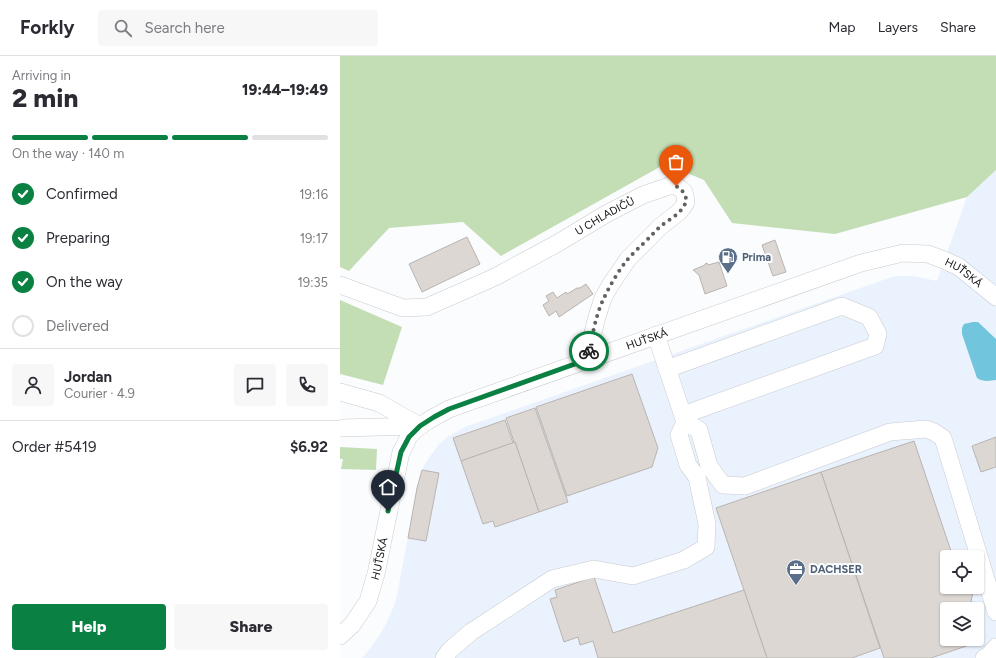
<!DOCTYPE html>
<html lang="en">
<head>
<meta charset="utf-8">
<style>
	:root { --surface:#fff; --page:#f7f7f7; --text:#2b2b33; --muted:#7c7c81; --line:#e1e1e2; --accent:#0b8043 }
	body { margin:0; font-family:Figtree,sans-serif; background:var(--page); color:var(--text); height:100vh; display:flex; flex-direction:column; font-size:15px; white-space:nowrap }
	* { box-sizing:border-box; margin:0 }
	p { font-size:13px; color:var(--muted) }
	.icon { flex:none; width:22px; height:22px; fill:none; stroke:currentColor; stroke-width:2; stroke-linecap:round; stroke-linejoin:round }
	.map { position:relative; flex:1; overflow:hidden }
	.side { display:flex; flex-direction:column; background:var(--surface); width:340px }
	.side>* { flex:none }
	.buttons { position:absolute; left:600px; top:494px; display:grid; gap:8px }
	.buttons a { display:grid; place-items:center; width:44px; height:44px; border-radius:4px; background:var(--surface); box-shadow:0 1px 3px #0004; font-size:20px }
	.pin { position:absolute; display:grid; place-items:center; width:34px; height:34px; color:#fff; margin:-41px -17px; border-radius:50% 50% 50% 0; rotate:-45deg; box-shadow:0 0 4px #0007 }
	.pin .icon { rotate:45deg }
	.courier { position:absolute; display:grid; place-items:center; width:40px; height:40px; margin:-20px; border:3px solid #0b8043; border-radius:50%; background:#fff; color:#222; box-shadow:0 1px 5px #0007 }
	.summary em { font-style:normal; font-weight:800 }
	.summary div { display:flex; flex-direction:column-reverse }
	.summary { display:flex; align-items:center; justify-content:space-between; height:68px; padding:0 12px }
	h1 { font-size:26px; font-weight:800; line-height:30px }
	.bar { display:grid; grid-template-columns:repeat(4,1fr); gap:6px 4px; align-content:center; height:48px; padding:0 12px }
	.bar i { height:5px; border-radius:3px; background:var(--line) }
	.bar .selected { background:var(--accent) }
	.bar p { grid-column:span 4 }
	.line { display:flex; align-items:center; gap:10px; padding:0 12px; border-top:1px solid var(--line) }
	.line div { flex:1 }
	.round { display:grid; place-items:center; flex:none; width:42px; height:42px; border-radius:4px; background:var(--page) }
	ol { padding:0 12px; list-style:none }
	li { display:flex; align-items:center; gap:12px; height:44px }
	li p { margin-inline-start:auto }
	li .icon { padding:4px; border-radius:50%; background:var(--accent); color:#fff; stroke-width:4 }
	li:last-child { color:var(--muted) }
	li i { width:22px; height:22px; border:2px solid var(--line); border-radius:50% }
	.primary-button { display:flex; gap:8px; margin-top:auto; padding:8px 12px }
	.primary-button a { flex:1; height:46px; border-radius:4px; background:var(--accent); color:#fff; font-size:16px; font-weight:800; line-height:46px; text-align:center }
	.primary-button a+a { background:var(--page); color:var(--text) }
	header { display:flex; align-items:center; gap:24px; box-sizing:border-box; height:56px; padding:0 20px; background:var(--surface); border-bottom:1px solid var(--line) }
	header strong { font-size:19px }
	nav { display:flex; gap:22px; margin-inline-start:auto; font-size:14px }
	.search { width:280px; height:36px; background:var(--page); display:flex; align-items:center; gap:10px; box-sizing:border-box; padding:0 14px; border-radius:4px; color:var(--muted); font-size:15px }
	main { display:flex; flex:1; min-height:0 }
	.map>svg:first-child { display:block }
	.built { fill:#eaf2fd; fill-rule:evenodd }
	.green { fill:#c3deb4 }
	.water { fill:#71c5dc }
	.building { fill:#dcd7d3; stroke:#b9b4b1 }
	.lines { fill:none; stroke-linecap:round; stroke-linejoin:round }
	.minor-casing { stroke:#c8cbd0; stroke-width:18 }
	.minor { stroke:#fff; stroke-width:17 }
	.done { stroke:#606163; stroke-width:4; stroke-dasharray:0 7.2 }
	.route { stroke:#0b8043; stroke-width:5 }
	.labels { text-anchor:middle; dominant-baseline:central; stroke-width:4; stroke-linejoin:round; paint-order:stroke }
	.street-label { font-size:11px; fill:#0d0e0f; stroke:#fafcfe }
	.service-label { font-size:11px; font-weight:bold; fill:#4e5e75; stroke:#fafcfe; text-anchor:start }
</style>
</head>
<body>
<header>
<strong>Forkly</strong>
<div class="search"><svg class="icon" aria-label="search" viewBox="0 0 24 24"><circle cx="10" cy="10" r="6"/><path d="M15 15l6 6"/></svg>Search here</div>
<nav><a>Map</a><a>Layers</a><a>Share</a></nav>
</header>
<main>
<section class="side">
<div class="summary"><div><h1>2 min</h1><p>Arriving in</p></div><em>19:44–19:49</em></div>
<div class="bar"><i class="selected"></i><i class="selected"></i><i class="selected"></i><i></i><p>On the way · 140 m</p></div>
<ol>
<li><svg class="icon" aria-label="check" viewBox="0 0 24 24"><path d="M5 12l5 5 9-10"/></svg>Confirmed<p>19:16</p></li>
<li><svg class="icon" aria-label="check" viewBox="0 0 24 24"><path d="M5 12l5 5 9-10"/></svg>Preparing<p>19:17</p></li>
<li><svg class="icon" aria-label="check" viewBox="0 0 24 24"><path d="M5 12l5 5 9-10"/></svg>On the way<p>19:35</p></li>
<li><i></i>Delivered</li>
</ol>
<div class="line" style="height:72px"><a class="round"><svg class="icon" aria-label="person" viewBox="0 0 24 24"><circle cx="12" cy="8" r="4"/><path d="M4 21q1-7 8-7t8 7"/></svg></a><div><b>Jordan</b><p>Courier · 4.9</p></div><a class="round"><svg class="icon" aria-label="chat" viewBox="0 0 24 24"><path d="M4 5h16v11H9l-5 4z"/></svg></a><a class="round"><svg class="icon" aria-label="phone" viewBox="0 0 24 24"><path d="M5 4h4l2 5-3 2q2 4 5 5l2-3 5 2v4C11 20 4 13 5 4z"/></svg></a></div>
<div class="line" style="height:52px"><div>Order #5419</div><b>$6.92</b></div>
<div class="primary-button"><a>Help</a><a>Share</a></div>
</section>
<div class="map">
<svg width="656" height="602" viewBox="0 0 656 602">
	<rect width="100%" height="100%" fill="#fafcfe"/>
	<path class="built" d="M656,114V602H22L29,594L41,577L46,568L54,550L57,540L77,432L82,414L88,403L100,387L109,380L125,371L549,222L557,220H573L597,225L627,141ZM607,501H637V531H607ZM607,553H637V583H607Z"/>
	<g class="green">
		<path d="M0,0H656V114L627,141L495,178L392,167L364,124L325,108L161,200L123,166L49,172L9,215L0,211Z"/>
		<path d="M0,244L62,271L43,329L0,318Z"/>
		<path d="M0,391L37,393L36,414L1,413L3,403H0Z"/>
	</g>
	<path class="water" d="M633,266H638L656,283V324C649,325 643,326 637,322L622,278V272L624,268Z"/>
	<g class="building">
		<path d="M127,181L140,208L82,236L69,208Z"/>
		<path d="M435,184L446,216L433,220L422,189Z"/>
		<path d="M379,206L387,230L365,238L359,219L353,214L365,209V208L367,207L368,209Z"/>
		<path d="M246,228L253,238L219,261L216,255L209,260L203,249L209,245L206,240L213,236L217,242L226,236L227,238L237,232H240Z"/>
		<path d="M292,318L318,392L312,411L227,440L196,351Z"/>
		<path d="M195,352L228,446L199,456L175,386H174L166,362Z"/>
		<path d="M165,364L173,387L121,405L113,382Z"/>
		<path d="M656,381V411L641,416L632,390Z"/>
		<path d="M574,385L613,501H607V531H628L627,534L633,535L631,546L637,547L636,553H607V583H637V558L641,559L638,575L641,585L591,602H544L481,416Z"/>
		<path d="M175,386L199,456L155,471L153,465L143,468L121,405Z"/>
		<path d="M82,414L99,417L86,485L68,482L77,432Z"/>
		<path d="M481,416L540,592L512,602H427L376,452Z"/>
		<path d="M254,521L273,577L404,534L427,602H258L253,585L240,589L238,581L224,586L210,543L217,541L215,534Z"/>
	</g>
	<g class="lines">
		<defs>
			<g id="minor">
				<path id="s1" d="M0,229L63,252L87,251L155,221L218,187L266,158L303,139L329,130H336L341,133L344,136L345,140L346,146L343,151L339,156L321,170L288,203L271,228L263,242L257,261L246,304"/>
				<path d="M316,279L345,366L359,374L369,410L383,429L405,430L550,376L586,373L594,376L603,382L656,556"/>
				<path d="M327,313L502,250L529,261L538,278L535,290L343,359"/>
				<path d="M0,336L39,347L80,370"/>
				<path d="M0,372L80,370"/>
				<path id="s2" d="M0,580L12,569L28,545L36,518L61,396C64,392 66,387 68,382C77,369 96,360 109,353L521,207L563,197L588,198L604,204L619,211L656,241"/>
				<path d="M104,602L110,594L131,576L212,523L254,513L293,520L344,504L366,491L367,468L357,421L348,409L339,379L345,366"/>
				<path d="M644,602L649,599L656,591"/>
			</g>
		</defs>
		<use href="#minor" class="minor-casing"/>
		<use href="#minor" class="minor"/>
	</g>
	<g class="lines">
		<path class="done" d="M249,295C253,277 256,258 264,242C270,229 279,214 288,203C294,196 301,190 308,183C312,179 316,174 321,170C328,164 339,159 344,150C349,142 344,135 336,130"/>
		<path class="route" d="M48,455L61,396L69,381L80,370L94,361L109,353L246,304L249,295"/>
	</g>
	<defs>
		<symbol id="fuel-pin" viewBox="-11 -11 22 30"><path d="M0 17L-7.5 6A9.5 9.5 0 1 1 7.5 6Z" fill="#5c6f8a" stroke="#fafcfe"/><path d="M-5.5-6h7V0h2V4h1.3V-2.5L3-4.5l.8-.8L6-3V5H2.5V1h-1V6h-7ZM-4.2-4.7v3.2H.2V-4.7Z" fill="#fff"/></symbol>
		<symbol id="office-pin" viewBox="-11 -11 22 30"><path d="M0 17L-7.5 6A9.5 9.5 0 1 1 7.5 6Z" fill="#5c6f8a" stroke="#fafcfe"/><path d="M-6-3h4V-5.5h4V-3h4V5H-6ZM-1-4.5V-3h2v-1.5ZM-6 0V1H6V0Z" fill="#fff"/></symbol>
	</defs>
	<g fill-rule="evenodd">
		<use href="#fuel-pin" x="377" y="190" width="22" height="30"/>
		<use href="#office-pin" x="445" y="502" width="22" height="30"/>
	</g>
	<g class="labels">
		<g class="street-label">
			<text stroke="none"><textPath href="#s1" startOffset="291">U CHLADIČŮ</textPath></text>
			<text stroke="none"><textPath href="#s2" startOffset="810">HUŤSKÁ</textPath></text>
			<text stroke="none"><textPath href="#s2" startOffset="474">HUŤSKÁ</textPath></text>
			<text stroke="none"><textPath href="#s2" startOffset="89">HUŤSKÁ</textPath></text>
		</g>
		<g class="service-label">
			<text x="402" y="201">Prima</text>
			<text x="470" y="513">DACHSER</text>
		</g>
	</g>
</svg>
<div class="buttons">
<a><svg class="icon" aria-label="locate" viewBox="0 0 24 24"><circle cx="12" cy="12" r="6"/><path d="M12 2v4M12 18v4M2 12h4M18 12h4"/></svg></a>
<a><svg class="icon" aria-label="layers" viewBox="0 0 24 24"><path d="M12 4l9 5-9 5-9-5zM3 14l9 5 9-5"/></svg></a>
</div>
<div class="pin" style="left:336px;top:130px;background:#ea580c"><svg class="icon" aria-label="bag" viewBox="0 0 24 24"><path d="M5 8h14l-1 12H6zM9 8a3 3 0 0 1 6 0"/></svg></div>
<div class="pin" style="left:48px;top:455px;background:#1f2937"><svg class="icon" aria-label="home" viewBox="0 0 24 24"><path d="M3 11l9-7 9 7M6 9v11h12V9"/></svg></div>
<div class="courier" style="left:249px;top:295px"><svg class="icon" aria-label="bike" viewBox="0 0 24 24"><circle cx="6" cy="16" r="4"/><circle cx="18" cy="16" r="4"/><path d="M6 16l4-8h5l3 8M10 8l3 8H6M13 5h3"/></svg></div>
</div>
</main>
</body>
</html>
